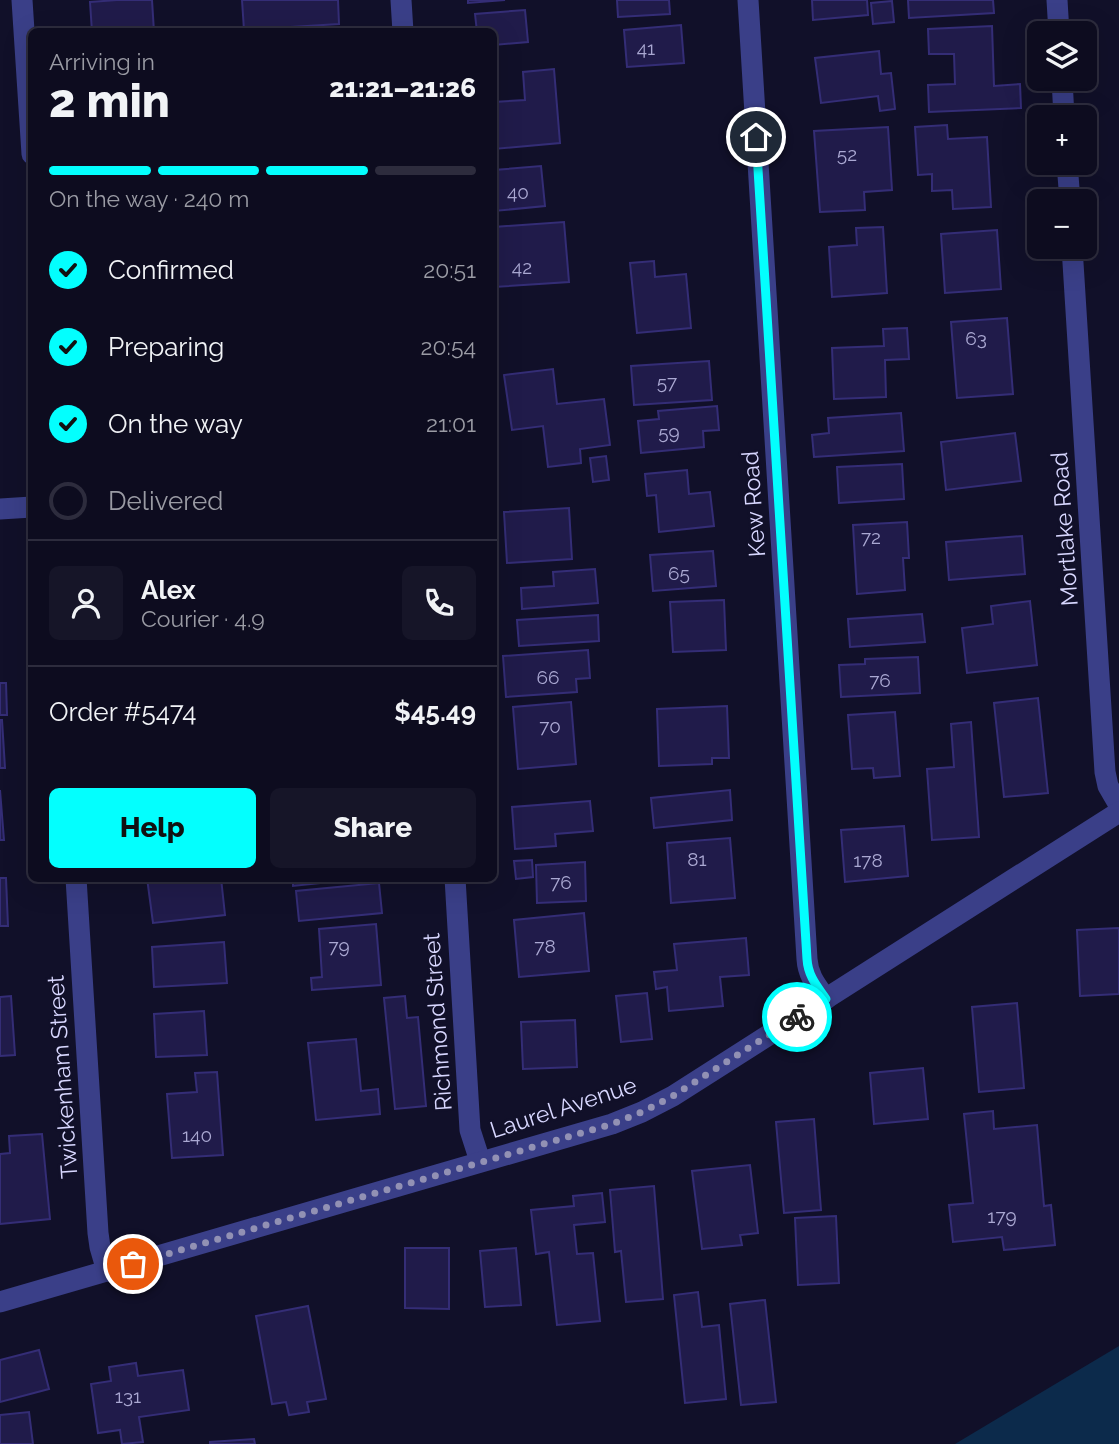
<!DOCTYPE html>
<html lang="en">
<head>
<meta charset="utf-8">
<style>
	:root { --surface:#0d0c1f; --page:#161528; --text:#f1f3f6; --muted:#9a9ba4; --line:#2d2c3d; --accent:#03fffe }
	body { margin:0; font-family:Raleway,sans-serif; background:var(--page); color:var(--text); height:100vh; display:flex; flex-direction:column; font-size:26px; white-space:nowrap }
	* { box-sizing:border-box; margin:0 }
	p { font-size:23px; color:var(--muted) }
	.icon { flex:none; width:38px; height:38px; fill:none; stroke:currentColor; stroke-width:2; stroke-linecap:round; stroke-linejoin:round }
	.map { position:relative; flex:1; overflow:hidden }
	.panel { position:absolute; left:28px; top:28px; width:469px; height:854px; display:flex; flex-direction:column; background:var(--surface); border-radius:10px; box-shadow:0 7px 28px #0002,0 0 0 2px var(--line) }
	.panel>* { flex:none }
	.tools { position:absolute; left:1027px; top:21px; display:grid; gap:14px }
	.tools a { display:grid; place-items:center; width:70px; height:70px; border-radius:10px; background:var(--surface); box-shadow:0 7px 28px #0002,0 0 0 2px var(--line); font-size:35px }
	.pin { position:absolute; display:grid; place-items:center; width:60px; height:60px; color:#fff; margin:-30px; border:4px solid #fff; border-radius:50%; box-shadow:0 2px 7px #0007 }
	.courier { position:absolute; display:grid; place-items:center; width:70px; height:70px; margin:-35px; border:5px solid #03fffe; border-radius:50%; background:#fff; color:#222; box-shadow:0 2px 9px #0007 }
	.overview em { font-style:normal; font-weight:800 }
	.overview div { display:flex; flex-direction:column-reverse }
	.overview { display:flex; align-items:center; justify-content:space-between; height:119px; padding:0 21px }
	h1 { font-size:46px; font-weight:800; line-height:52px }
	.bar { display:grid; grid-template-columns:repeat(4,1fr); gap:10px 7px; align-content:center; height:84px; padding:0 21px }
	.bar i { height:9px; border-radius:5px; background:var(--line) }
	.bar .current { background:var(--accent) }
	.bar p { grid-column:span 4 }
	.line { display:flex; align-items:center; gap:18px; padding:0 21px; border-top:2px solid var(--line) }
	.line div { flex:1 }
	.round { display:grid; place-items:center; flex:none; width:74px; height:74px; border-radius:10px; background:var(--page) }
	ol { padding:0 21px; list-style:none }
	li { display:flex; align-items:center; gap:21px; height:77px }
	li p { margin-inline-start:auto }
	li .icon { padding:7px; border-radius:50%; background:var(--accent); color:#111; stroke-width:4 }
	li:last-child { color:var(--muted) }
	li i { width:38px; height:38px; border:4px solid var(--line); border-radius:50% }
	.button { display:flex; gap:14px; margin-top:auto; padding:14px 21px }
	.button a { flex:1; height:80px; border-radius:10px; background:var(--accent); color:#111; font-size:28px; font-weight:800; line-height:80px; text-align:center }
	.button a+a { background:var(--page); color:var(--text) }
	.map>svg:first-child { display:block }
	.water { fill:#0c2a4b }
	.building { fill:#201b4a; stroke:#342d76; stroke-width:2 }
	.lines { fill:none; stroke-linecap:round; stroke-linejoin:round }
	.minor { stroke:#3a3f88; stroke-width:21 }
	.done { stroke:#9291b4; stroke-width:7; stroke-dasharray:0 12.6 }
	.route { stroke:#03fffe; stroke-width:9 }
	.labels { text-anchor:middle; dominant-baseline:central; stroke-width:5; stroke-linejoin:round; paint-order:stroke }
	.number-label { font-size:19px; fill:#aaa8d2 }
	.street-label { font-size:23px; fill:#d8d7ff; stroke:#111029 }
</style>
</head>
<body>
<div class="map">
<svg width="1119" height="1444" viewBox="0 0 1119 1444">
	<rect width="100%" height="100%" fill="#111029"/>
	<path class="water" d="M1119,1346V1444H955Z"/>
	<g class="building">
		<path d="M117,0H152L154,32H92L90,2Z"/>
		<path d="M242,0H338L339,24L244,30Z"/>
		<path d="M468,0H505L468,3Z"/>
		<path d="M617,0H669L670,14L618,17Z"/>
		<path d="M812,0H867L868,15L813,20Z"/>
		<path d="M908,0H993L994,13L909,18Z"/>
		<path d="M892,1L894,22L873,24L871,3Z"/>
		<path d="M525,10L528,42L494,45V32H477L475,14Z"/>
		<path d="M681,25L684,63L627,67L624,30Z"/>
		<path d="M992,26L994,86L1020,84L1021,108L929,112L928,85L955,84L954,54H929L928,29Z"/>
		<path d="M879,51L881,74L891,73L895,109L880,111L878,96L821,103L815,58Z"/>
		<path d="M554,69L560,143L494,149V102L525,100L523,72Z"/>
		<path d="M947,125L948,139L987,137L991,207L953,209L952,190L932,191V174L918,175L915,127Z"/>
		<path d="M888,127L892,190L864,192L865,210L820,212L814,131Z"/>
		<path d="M541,166L545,206L494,211V170Z"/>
		<path d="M564,222L569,282L494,287V227Z"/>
		<path d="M883,227L887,293L832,297L829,247L857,245L856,228Z"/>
		<path d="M997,230L1001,289L945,293L941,234Z"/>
		<path d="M654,261L655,277L686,274L691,328L637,333L630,263Z"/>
		<path d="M1007,318L1013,394L957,398L951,322Z"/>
		<path d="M907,328L909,359L885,360L886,397L834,399L832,348L884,346L883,329Z"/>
		<path d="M709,361L712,400L634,405L631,366Z"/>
		<path d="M553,369L557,404L604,399L610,445L580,449L581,463L548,467L543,426L512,430L504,375Z"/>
		<path d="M717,406L719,430L703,431L704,447L641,453L638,421L659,419L658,411Z"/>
		<path d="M901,413L904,451L814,457L812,435L829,433L828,418Z"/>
		<path d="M1015,433L1021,481L946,490L941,442Z"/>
		<path d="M606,456L609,480L593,482L590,458Z"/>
		<path d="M902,464L904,499L839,503L837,467Z"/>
		<path d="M687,470L689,494L710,492L714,526L659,532L656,495L647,496L645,474Z"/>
		<path d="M569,508L572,559L507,563L504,512Z"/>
		<path d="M907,522L909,558H903L905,590L857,594L853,525Z"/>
		<path d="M1022,536L1025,574L949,580L946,542Z"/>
		<path d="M713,551L716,586L653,591L650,555Z"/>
		<path d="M595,569L598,603L522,609L521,588L554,586L553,572Z"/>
		<path d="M724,600L726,650L673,652L670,602Z"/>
		<path d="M1030,601L1037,665L967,673L962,628L993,624L991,606Z"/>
		<path d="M922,614L925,642L850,647L848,619Z"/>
		<path d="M598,615L599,641L519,646L517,620Z"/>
		<path d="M588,650L590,678L576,679L577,692L506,697L503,656Z"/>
		<path d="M918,657L920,693L841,697L839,665L865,664V659Z"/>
		<path d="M0,683H6L7,715H0Z"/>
		<path d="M1038,698L1048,793L1004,797L994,703Z"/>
		<path d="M571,702L576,764L518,769L513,707Z"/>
		<path d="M727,706L729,758H712V764L659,766L657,709Z"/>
		<path d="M895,712L900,776L874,778L873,768L852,769L848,715Z"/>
		<path d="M0,720H2L5,768H0Z"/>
		<path d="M971,722L979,837L932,840L927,769L954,767L951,724Z"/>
		<path d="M0,790L4,840H0Z"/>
		<path d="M730,790L732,820L654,828L651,798Z"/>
		<path d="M590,801L593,831L555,834L556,846L515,849L512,807Z"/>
		<path d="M904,826L908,876L845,882L841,830Z"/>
		<path d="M730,838L735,898L671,903L667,843Z"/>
		<path d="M532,860L533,877L516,879L514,861Z"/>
		<path d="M585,862L586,901L537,903L536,865Z"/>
		<path d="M0,878H6L8,926H0Z"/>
		<path d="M147,878H221L225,915L153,923Z"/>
		<path d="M293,878H368L293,886Z"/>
		<path d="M379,883L382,913L299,921L296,891Z"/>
		<path d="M584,913L589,971L519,977L514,920Z"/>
		<path d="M376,924L381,985L312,990L311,978L322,977L319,929Z"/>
		<path d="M1119,928V994L1080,996L1077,930Z"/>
		<path d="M746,938L749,975L720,977L723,1006L669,1011L667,987L656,989L654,972L677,970L674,944Z"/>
		<path d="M224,942L227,983L154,987L152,947Z"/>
		<path d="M647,993L652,1039L621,1042L616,996Z"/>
		<path d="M11,996L15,1055L0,1056V997Z"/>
		<path d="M405,996L407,1018L418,1017L426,1106L395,1109L384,998Z"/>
		<path d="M1017,1003L1024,1088L979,1092L972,1007Z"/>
		<path d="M204,1011L207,1055L156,1057L154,1014Z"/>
		<path d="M575,1020L577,1067L523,1069L521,1022Z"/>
		<path d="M356,1039L361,1091L378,1089L380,1114L316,1120L308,1043Z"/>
		<path d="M923,1068L928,1119L874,1124L870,1073Z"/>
		<path d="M217,1072L223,1155L172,1158L167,1094L197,1092L195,1073Z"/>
		<path d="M993,1111L994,1129L1037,1125L1044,1206L1051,1205L1055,1245L1004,1250L1002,1237L953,1242L949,1205L973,1203L964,1114Z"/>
		<path d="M814,1119L821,1210L784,1213L776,1122Z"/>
		<path d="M42,1134L50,1219L0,1224V1154L10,1153L9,1136Z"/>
		<path d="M750,1165L758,1233L740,1235L742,1245L702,1249L692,1171Z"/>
		<path d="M654,1186L663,1299L626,1302L621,1251L615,1252L610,1190Z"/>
		<path d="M602,1193L605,1222L574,1225L577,1254L593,1253L600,1321L557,1325L549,1252L536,1254L531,1210L574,1206L573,1196Z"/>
		<path d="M836,1216L839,1283L798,1285L795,1218Z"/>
		<path d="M405,1248H449V1309L405,1308Z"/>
		<path d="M516,1248L521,1305L485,1307L480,1251Z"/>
		<path d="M698,1292L702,1327L719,1325L726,1399L685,1403L674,1295Z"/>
		<path d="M765,1300L776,1402L741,1405L730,1304Z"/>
		<path d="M308,1306L326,1399L307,1402L309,1412L289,1415L286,1402L272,1404L256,1316Z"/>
		<path d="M39,1350L49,1389L0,1402V1360Z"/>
		<path d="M136,1363L138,1376L183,1370L189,1410L139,1417L143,1442L122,1444L120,1430L98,1433L91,1384L111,1381L109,1367Z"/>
		<path d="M29,1412L33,1444H0V1415Z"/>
		<path d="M254,1439L255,1444H210V1442Z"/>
	</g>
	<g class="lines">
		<g class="minor">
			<path d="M22,0L32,154"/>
			<path d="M401,0L403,32"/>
			<path d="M748,0L807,959C808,976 817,986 826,999"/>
			<path d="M1057,0L1059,33"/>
			<path d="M1062,79L1064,117"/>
			<path d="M1067,163L1070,201"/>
			<path d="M1072,247L1105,772L1108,786L1119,805"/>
			<path d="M0,509L32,507"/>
			<path d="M76,878L98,1233L100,1247L107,1271"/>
			<path d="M455,878L470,1130L480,1161"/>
			<path d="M0,1302L612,1124L642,1112L673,1096L1119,812"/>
		</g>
	</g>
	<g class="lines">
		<path class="done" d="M133,1264L612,1124L642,1112L673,1096L797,1017"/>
		<path class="route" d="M756,137L807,959C808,976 817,986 826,999L797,1017"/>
	</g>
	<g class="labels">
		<g class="number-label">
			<text x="646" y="48">41</text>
			<text x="847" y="154">52</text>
			<text x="518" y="192">40</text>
			<text x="522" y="267">42</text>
			<text x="976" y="338">63</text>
			<text x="667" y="382">57</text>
			<text x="669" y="432">59</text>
			<text x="871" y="537">72</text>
			<text x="679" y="573">65</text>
			<text x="548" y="677">66</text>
			<text x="880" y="680">76</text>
			<text x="550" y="726">70</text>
			<text x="697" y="859">81</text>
			<text x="868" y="860">178</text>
			<text x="561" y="882">76</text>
			<text x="339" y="946">79</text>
			<text x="545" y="946">78</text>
			<text x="197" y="1135">140</text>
			<text x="1002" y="1216">179</text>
			<text x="128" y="1396">131</text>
		</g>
		<g class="street-label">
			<text transform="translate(753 504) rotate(-94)">Kew Road</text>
			<text transform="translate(1064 529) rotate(-94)">Mortlake Road</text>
			<text transform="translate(437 1022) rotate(-94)">Richmond Street</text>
			<text transform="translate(62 1077) rotate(-94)">Twickenham Street</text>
			<text transform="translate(563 1107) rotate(-18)">Laurel Avenue</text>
		</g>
	</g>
</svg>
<div class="tools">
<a><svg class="icon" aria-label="layers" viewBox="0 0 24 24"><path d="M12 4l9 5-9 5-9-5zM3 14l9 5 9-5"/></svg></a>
<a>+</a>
<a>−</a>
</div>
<div class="pin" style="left:133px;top:1264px;background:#ea580c"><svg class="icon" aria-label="bag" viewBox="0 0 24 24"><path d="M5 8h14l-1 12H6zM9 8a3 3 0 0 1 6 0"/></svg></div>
<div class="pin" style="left:756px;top:137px;background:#1f2937"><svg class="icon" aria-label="home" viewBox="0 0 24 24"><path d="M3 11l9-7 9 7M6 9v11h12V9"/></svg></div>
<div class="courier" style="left:797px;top:1017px"><svg class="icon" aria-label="bike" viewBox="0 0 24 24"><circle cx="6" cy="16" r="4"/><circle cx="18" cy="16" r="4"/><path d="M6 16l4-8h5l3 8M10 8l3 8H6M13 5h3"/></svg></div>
<section class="panel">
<div class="overview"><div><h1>2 min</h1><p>Arriving in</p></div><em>21:21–21:26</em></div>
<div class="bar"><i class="current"></i><i class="current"></i><i class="current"></i><i></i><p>On the way · 240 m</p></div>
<ol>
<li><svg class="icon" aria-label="check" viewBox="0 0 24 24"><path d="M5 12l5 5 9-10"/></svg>Confirmed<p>20:51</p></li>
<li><svg class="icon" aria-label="check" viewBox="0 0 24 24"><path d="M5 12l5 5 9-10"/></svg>Preparing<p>20:54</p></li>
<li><svg class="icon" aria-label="check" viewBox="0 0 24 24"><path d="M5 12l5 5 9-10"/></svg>On the way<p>21:01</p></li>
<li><i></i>Delivered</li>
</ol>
<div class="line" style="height:126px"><a class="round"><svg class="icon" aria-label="person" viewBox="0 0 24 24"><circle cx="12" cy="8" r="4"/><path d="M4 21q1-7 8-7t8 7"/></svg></a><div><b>Alex</b><p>Courier · 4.9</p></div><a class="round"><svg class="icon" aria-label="phone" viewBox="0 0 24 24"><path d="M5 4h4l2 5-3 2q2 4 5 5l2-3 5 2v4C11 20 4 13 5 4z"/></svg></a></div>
<div class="line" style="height:91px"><div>Order #5474</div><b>$45.49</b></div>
<div class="button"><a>Help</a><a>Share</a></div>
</section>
</div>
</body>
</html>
